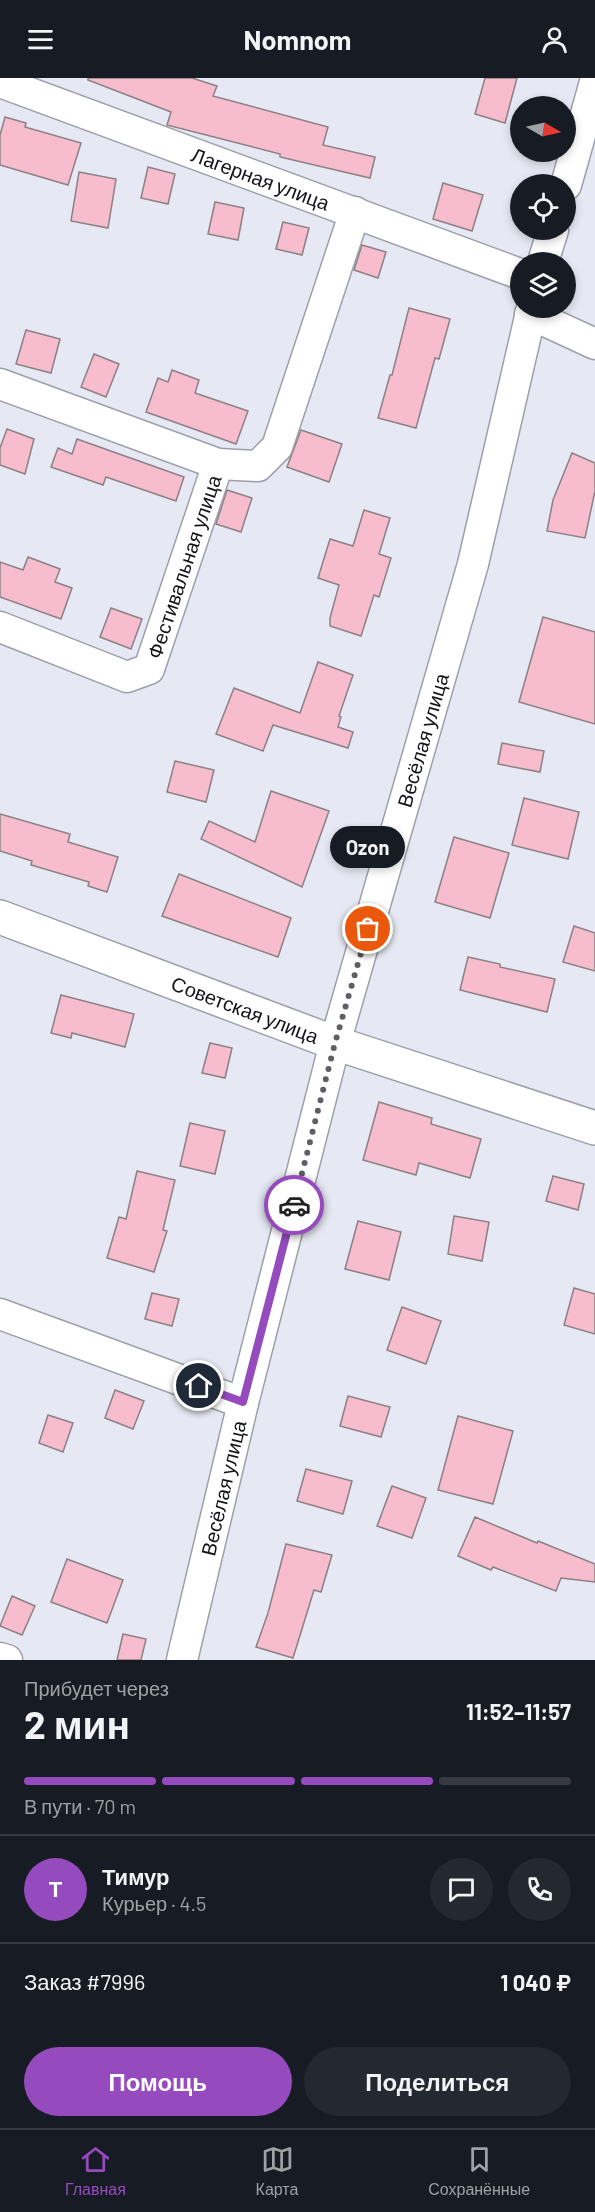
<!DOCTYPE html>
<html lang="ru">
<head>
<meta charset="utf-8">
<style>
	:root { --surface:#171b24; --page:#242831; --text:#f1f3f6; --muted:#9ea1a6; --line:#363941; --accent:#954bbd }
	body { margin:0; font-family:Barlow,sans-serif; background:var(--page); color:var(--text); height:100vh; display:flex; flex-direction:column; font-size:22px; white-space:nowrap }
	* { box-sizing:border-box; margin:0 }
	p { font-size:20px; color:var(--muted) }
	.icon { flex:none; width:33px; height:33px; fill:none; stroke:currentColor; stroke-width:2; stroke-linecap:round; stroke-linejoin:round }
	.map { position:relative; height:1582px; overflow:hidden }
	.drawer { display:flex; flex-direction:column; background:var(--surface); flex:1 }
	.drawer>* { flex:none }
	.needle { width:39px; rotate:99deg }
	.controls { position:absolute; left:510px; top:18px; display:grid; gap:12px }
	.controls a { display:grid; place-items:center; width:66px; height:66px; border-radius:50%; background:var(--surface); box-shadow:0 3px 9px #0003; font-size:30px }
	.pin { position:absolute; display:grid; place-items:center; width:51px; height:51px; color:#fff; margin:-26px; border:3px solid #fff; border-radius:50%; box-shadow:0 2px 6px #0007 }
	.courier { position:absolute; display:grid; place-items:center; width:60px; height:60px; margin:-30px; border:4px solid #954bbd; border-radius:50%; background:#fff; color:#222; box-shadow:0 2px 8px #0007 }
	.bubble { position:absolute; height:42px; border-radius:21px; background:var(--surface); box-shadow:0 3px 9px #0003; font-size:20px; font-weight:700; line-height:42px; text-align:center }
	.head em { font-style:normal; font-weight:700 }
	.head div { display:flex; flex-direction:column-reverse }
	.head { display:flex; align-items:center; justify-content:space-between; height:102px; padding:0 24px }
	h1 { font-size:39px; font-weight:700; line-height:45px }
	.bar { display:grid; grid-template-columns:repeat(4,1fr); gap:9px 6px; align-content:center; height:72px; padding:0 24px }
	.bar i { height:8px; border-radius:4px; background:var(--line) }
	.bar .on { background:var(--accent) }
	.bar p { grid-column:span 4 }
	.line { display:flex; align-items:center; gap:15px; padding:0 24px; border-top:2px solid var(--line) }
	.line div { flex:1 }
	.round { display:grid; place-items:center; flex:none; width:63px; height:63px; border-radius:32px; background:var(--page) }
	.button { display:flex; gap:12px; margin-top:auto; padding:12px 24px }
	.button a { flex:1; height:69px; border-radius:36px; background:var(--accent); color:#fff; font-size:24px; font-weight:700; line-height:69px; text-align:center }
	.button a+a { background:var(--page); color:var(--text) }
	header { display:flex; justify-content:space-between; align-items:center; height:78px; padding:0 24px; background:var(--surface); font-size:27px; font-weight:700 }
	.dock { display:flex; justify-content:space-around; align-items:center; height:84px; border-top:2px solid var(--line); background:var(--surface); font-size:16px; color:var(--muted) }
	.dock a { display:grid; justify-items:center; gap:3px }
	.dock .on { color:var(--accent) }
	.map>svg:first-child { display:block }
	.building { fill:#f7bcce; stroke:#8b8184; stroke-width:1.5 }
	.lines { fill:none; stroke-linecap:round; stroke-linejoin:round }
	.minor-casing { stroke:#9da0a8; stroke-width:33 }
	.secondary-casing { stroke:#9da0a8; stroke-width:36 }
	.minor { stroke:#fff; stroke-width:30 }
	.secondary { stroke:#fff; stroke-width:33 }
	.done { stroke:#5d5f64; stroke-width:6; stroke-dasharray:0 10.8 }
	.route { stroke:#954bbd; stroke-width:8 }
	.labels { text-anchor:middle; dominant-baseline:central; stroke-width:4.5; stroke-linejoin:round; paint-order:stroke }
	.street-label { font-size:20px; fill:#131417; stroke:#e6e9f3 }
</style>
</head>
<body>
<header><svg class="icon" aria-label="menu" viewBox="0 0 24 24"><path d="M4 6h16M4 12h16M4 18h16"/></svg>Nomnom<svg class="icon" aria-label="person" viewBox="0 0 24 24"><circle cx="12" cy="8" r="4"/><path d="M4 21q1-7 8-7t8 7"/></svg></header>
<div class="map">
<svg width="595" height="1582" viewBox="0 0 595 1582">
	<rect width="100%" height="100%" fill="#e6e9f3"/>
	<g class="building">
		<path d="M88,0H192L217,8L213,18L328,49L323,67L375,79L370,100L280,79V76L167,47L171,34L88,2Z"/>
		<path d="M485,0H517L505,45L475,36Z"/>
		<path d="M5,39L26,45L25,49L81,65L68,107L0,87V57Z"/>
		<path d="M148,89L175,96L168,126L141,120Z"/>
		<path d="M79,94L116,101L108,150L71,143Z"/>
		<path d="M443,105L483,117L472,153L433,141Z"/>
		<path d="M215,124L244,130L238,162L208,156Z"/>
		<path d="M283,144L309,150L302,177L276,171Z"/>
		<path d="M362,167L386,174L378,200L354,192Z"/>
		<path d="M409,230L450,241L439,281L435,280L416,350L378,340L390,297H392Z"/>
		<path d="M26,252L60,261L51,295L16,286Z"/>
		<path d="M94,276L119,286L106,319L81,309Z"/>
		<path d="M172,292L199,302L195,315L248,333L236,366L146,334L158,300L168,304Z"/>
		<path d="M7,351L34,361L25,396L0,387V370Z"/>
		<path d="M301,352L342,366L329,404L287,389Z"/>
		<path d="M77,361L184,399L176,423L106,399L103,407L51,389L58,370L72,376Z"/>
		<path d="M572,375L595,385V413L585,460L547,453L553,422Z"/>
		<path d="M227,412L252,420L241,454L216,446Z"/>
		<path d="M364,432L390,440L379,476L391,480L379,519L374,517L361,558L330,548V540L339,507L318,500L330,461L353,468Z"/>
		<path d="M28,479L60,491L55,504L72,510L61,541L0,519V484L23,492Z"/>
		<path d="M111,530L142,541L131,571L100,559Z"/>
		<path d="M543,539L595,554V646L519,624Z"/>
		<path d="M318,584L353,597L339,638L341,639L338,649L353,654L348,670L273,647L263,673L216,656L234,610L300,635Z"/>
		<path d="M502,665L544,673L540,694L498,686Z"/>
		<path d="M175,683L214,692L206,724L167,714Z"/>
		<path d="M271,713L329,733L302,809L201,761L209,743L255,764Z"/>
		<path d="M524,720L579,734L568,781L512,767Z"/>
		<path d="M0,736L70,756L68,764L118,779L107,814L88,808L89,804L31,787L32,783L0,773Z"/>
		<path d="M454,759L509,775L490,840L435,824Z"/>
		<path d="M179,796L291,840L278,879L162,838Z"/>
		<path d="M574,848L595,855V893L563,884Z"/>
		<path d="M468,879L500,886V889L555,901L547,934L460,912Z"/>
		<path d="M61,917L134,936L125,969L72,955L71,960L51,955Z"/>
		<path d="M210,965L232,970L225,1000L202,995Z"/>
		<path d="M379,1024L432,1040L431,1046L481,1061L470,1100L419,1085L416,1097L363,1082Z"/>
		<path d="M190,1045L225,1053L215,1096L180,1088Z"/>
		<path d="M137,1093L175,1102L163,1152L167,1153L154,1194L107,1180L119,1139L126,1141Z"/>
		<path d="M553,1098L584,1106L578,1132L546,1123Z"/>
		<path d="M454,1138L489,1144L482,1183L448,1176Z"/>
		<path d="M358,1143L401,1154L389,1202L345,1191Z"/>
		<path d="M574,1210L595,1216V1256L564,1247Z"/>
		<path d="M152,1215L179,1221L172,1248L145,1241Z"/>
		<path d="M402,1229L441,1243L426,1286L387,1272Z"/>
		<path d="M115,1312L144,1323L133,1351L105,1340Z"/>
		<path d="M348,1318L390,1329L381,1359L340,1348Z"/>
		<path d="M48,1337L73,1345L63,1374L39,1365Z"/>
		<path d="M458,1338L513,1353L493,1426L438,1412Z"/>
		<path d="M306,1391L352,1403L343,1436L297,1423Z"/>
		<path d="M392,1408L426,1420L412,1460L377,1448Z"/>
		<path d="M475,1439L537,1465L538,1463L595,1486V1504L561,1500L556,1513L493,1489L491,1492L458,1478Z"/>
		<path d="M286,1466L332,1477L321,1514L314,1512L293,1580L256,1569L268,1535Z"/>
		<path d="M67,1481L123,1502L107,1545L51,1524Z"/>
		<path d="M12,1518L35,1528L22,1557L0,1548Z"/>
		<path d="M123,1556L146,1561L141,1582H117Z"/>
	</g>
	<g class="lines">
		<defs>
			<g id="minor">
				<path id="s1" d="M0,4L520,196"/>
				<path d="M566,107L595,4"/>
				<path d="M543,184L553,152"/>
				<path d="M530,236L595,266"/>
				<path d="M0,306L218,386L258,388L277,369L355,134"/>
				<path id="s2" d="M0,549L127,599L149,591L218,386"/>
				<path d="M0,1236L243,1325"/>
				<path d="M0,1580L7,1582"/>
				<path id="s3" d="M182,1582L243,1325L335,965L473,486L532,230"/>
			</g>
			<g id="secondary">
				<path id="s4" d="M0,839L335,965L595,1050"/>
			</g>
		</defs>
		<use href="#minor" class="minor-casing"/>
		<use href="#secondary" class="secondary-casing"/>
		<use href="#minor" class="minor"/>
		<use href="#secondary" class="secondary"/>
	</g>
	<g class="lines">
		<path class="done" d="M294,1127L335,965L368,851"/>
		<path class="route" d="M199,1308L243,1324L294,1127"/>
	</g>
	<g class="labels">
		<g class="street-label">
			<text stroke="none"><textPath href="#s1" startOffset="278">Лагерная улица</textPath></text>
			<text stroke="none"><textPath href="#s2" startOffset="268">Фестивальная улица</textPath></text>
			<text stroke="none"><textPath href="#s3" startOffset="951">Весёлая улица</textPath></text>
			<text stroke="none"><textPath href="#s4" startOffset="262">Советская улица</textPath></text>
			<text stroke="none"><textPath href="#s3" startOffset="177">Весёлая улица</textPath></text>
		</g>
	</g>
</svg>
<div class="controls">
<a><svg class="needle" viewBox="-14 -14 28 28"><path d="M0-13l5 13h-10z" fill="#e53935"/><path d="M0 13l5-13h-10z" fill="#9ea1a6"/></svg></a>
<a><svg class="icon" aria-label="locate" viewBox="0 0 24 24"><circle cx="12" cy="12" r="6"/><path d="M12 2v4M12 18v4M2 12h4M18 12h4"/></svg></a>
<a><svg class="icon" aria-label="layers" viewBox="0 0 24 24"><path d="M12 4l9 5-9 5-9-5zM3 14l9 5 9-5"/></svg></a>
</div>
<div class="pin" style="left:368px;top:851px;background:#ea580c"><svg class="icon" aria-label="bag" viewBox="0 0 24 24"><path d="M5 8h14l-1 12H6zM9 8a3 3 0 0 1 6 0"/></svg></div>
<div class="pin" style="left:199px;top:1308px;background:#1f2937"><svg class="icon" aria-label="home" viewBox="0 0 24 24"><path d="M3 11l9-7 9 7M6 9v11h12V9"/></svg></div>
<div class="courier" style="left:294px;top:1127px"><svg class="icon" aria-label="car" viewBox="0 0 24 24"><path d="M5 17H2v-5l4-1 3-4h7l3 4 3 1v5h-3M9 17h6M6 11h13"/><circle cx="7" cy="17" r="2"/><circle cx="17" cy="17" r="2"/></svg></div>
<div class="bubble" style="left:330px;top:748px;width:75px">Ozon</div>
</div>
<section class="drawer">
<div class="head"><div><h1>2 мин</h1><p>Прибудет через</p></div><em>11:52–11:57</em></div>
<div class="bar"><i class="on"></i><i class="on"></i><i class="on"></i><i></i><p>В пути · 70 m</p></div>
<div class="line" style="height:108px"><b class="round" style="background:var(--accent);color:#fff">Т</b><div><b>Тимур</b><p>Курьер · 4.5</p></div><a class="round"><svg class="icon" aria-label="chat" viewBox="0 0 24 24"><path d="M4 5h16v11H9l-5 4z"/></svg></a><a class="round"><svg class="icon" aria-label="phone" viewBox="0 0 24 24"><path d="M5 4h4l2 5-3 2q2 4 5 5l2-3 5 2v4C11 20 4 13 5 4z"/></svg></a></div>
<div class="line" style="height:78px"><div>Заказ #7996</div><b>1 040 ₽</b></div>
<div class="button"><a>Помощь</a><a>Поделиться</a></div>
</section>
<nav class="dock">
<a class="on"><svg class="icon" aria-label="home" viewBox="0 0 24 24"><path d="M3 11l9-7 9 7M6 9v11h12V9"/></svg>Главная</a>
<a><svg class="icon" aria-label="map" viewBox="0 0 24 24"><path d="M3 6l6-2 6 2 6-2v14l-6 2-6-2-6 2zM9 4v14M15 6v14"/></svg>Карта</a>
<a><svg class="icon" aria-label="saved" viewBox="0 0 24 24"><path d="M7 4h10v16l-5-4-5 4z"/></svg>Сохранённые</a>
</nav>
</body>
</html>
